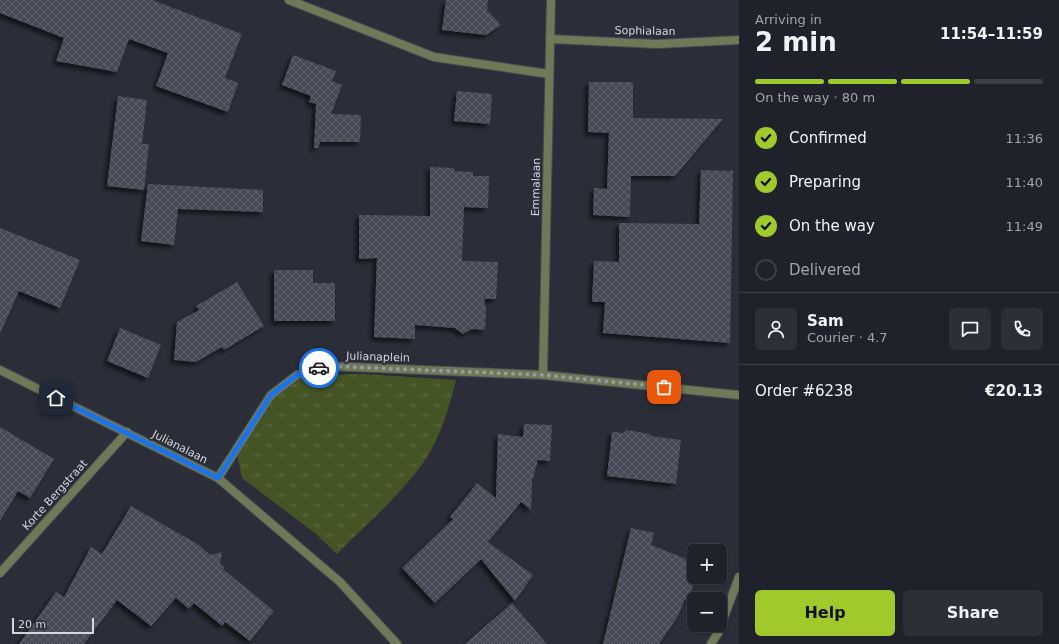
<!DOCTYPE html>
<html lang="en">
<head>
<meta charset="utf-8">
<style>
	:root { --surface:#20222b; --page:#2d2f37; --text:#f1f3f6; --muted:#a2a4a9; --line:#3d3f47; --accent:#a0c92c }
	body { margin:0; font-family:"DejaVu Sans",sans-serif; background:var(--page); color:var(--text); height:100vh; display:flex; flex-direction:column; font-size:15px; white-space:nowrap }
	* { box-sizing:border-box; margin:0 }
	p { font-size:13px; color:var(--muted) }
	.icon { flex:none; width:22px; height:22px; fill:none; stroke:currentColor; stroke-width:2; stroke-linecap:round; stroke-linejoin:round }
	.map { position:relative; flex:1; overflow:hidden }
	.drawer { display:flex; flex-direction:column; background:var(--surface); width:320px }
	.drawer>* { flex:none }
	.fabs { position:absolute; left:687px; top:544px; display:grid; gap:8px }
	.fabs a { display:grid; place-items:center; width:40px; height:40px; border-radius:6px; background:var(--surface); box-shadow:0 1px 3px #0004,0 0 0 1px var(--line); font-size:20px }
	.scale { position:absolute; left:12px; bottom:10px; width:82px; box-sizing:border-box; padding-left:4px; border:2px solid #d4d6de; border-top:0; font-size:11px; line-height:14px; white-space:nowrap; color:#d4d6de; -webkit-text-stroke:3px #2b2e39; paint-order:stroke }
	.pin { position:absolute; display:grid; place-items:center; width:34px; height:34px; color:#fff; margin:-17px; border-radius:8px; box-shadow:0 2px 6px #0006 }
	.courier { position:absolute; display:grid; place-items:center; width:40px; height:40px; margin:-20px; border:3px solid #1a73e8; border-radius:50%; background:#fff; color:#222; box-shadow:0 1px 5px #0007 }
	.overview em { font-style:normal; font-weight:800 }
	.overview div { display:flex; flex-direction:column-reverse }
	.overview { display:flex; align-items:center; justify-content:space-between; height:68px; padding:0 16px }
	h1 { font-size:26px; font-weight:800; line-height:30px }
	.bar { display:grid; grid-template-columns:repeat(4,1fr); gap:6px 4px; align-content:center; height:48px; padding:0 16px }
	.bar i { height:5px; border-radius:3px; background:var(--line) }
	.bar .selected { background:var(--accent) }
	.bar p { grid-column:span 4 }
	.line { display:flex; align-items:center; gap:10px; padding:0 16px; border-top:1px solid var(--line) }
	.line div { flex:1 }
	.round { display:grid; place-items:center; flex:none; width:42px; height:42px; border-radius:6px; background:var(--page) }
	ol { padding:0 16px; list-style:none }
	li { display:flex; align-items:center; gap:12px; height:44px }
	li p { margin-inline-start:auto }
	li .icon { padding:4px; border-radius:50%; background:var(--accent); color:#111; stroke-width:4 }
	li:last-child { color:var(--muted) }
	li i { width:22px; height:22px; border:2px solid var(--line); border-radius:50% }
	.primary-button { display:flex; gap:8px; margin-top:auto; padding:8px 16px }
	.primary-button a { flex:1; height:46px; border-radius:6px; background:var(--accent); color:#111; font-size:16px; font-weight:800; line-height:46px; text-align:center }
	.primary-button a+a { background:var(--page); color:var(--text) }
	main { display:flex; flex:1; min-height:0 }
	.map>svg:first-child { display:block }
	.grass { fill:url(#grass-tufts) }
	.building { fill:url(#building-cross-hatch); filter:url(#shadow) }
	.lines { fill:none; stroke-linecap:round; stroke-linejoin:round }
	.minor-casing { stroke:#464953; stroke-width:10 }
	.minor { stroke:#6e7a57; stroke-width:8 }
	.done { stroke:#999ba4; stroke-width:4; stroke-dasharray:0 7.2 }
	.route { stroke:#1a73e8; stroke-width:5 }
	.labels { text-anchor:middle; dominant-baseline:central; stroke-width:4; stroke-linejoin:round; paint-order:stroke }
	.street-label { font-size:11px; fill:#d4d6de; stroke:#2b2e39 }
</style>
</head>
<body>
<main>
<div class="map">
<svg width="739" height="644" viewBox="0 0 739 644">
	<defs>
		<pattern id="grass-tufts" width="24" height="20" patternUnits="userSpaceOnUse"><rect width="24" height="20" fill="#455425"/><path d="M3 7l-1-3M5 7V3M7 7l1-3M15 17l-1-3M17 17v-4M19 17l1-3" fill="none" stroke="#5f6c44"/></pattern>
		<pattern id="building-cross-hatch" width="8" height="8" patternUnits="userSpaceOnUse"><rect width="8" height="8" fill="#474a56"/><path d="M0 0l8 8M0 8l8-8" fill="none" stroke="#61636e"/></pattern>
		<filter id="shadow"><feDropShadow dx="-3.5" dy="3.5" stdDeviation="2" flood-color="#0009"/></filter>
	</defs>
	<rect width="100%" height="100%" fill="#2b2e39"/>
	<path class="grass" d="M363,374L456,380C449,407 441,437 425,460C402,494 366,524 337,554L315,533L242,478L237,454C250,433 270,392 292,380C302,375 349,374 363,374Z"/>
	<g class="building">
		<path d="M0,0H152L242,34L225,78L238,83L228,112L156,86L168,53L129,39L117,72L56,61L64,38L0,13Z"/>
		<path d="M446,0H488L487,10L501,25L486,35L442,30Z"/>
		<path d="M293,55L336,71L332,81L342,85L331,114L361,115L360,142H320L318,148H314L316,104L309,102L311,96L282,85Z"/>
		<path d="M589,82H633V118L723,119L675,176H631L630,217L593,215L594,188L607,189L609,133L588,132Z"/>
		<path d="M457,91L492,94L490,124L454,121Z"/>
		<path d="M118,96L147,100L142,144H149L144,190L107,186Z"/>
		<path d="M430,167L454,168V171L473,172V176H489L488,208L464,207L462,261L498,262L496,299H484L486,309L485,330L472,329L463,334L455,328L415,325V339L374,337L377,258L359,259V215L430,216Z"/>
		<path d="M701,170L733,171L730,343L603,333L605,302H592L594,261L619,262V223L699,224Z"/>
		<path d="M148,184L263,190V212L178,209L174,245L141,241Z"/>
		<path d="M0,228L80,260L60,308L19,291L0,334Z"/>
		<path d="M274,270H313V283H335V321H274Z"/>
		<path d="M237,282L264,326L224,350L222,347L196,362L174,360L177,322L199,310L196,306Z"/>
		<path d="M120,328L161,345L148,378L107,361Z"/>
		<path d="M524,424L552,425L550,461L538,460L532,481L531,510L521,502L488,542L533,575L515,601L481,559L435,603L402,568L453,519L450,517L477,483L496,498L498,434L523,437Z"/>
		<path d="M0,427L54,459L30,498L18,491L0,521Z"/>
		<path d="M626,430L650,434L651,436L681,440L676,484L607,476L612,432L624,433Z"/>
		<path d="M131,506L199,545L210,555L222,552L220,564L224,567L223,569L274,611L250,641L225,622L222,626L194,603L189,609L176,598L151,626L117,600L84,644H19L56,592L64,597L91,547L102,554Z"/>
		<path d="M631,528L654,533L651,545L694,562V577L696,578L688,599L684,601L678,616L659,644H603Z"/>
		<path d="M512,603L547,644H465Z"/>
	</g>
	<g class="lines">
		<defs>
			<g id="minor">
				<path d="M289,0L434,57L549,74"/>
				<path d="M550,39L657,44L739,40"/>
				<path d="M0,370L218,478L340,582L397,644"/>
				<path d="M543,375L551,0"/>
				<path d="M218,478L271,395L297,375L327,366L543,375L739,395"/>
				<path d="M0,573L127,432"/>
				<path d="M711,644L718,633L739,577"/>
			</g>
		</defs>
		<use href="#minor" class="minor-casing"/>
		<use href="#minor" class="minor"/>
	</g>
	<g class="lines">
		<path class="done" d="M319,368L327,366L543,375L664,387"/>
		<path class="route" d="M56,398L218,478L271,395L297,375L319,368"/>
	</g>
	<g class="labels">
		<g class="street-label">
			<text transform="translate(645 31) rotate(1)">Sophialaan</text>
			<text transform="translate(536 187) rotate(-89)">Emmalaan</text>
			<text transform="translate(378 357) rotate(2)">Julianaplein</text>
			<text transform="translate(180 447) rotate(27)">Julianalaan</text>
			<text transform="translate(55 495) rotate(-48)">Korte Bergstraat</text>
		</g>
	</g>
</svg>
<div class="fabs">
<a>+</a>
<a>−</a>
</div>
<div class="scale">20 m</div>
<div class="pin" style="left:664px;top:387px;background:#ea580c"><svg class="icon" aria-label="bag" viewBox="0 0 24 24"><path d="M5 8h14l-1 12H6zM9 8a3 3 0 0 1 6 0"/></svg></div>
<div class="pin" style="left:56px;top:398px;background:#1f2937"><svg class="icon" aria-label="home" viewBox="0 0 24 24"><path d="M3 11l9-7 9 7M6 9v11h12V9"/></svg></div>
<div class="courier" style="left:319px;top:368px"><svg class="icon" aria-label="car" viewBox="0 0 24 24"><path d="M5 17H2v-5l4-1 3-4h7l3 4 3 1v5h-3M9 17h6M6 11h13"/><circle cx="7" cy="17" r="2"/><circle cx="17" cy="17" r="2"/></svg></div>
</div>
<section class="drawer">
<div class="overview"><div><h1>2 min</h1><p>Arriving in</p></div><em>11:54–11:59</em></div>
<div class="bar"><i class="selected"></i><i class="selected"></i><i class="selected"></i><i></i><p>On the way · 80 m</p></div>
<ol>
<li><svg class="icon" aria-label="check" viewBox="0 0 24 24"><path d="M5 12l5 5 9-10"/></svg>Confirmed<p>11:36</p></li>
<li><svg class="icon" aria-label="check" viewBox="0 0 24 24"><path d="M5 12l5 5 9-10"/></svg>Preparing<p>11:40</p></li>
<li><svg class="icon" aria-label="check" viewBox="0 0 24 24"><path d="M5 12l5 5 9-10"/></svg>On the way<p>11:49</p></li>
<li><i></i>Delivered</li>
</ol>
<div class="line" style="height:72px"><a class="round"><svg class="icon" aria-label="person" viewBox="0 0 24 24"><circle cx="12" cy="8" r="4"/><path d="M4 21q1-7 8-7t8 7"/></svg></a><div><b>Sam</b><p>Courier · 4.7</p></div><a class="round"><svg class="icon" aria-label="chat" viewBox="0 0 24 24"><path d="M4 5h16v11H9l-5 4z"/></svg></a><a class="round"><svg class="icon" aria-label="phone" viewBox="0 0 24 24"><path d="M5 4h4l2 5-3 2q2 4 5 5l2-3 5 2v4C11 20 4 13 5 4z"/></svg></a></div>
<div class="line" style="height:52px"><div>Order #6238</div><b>€20.13</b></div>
<div class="primary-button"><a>Help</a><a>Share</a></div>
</section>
</main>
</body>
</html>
